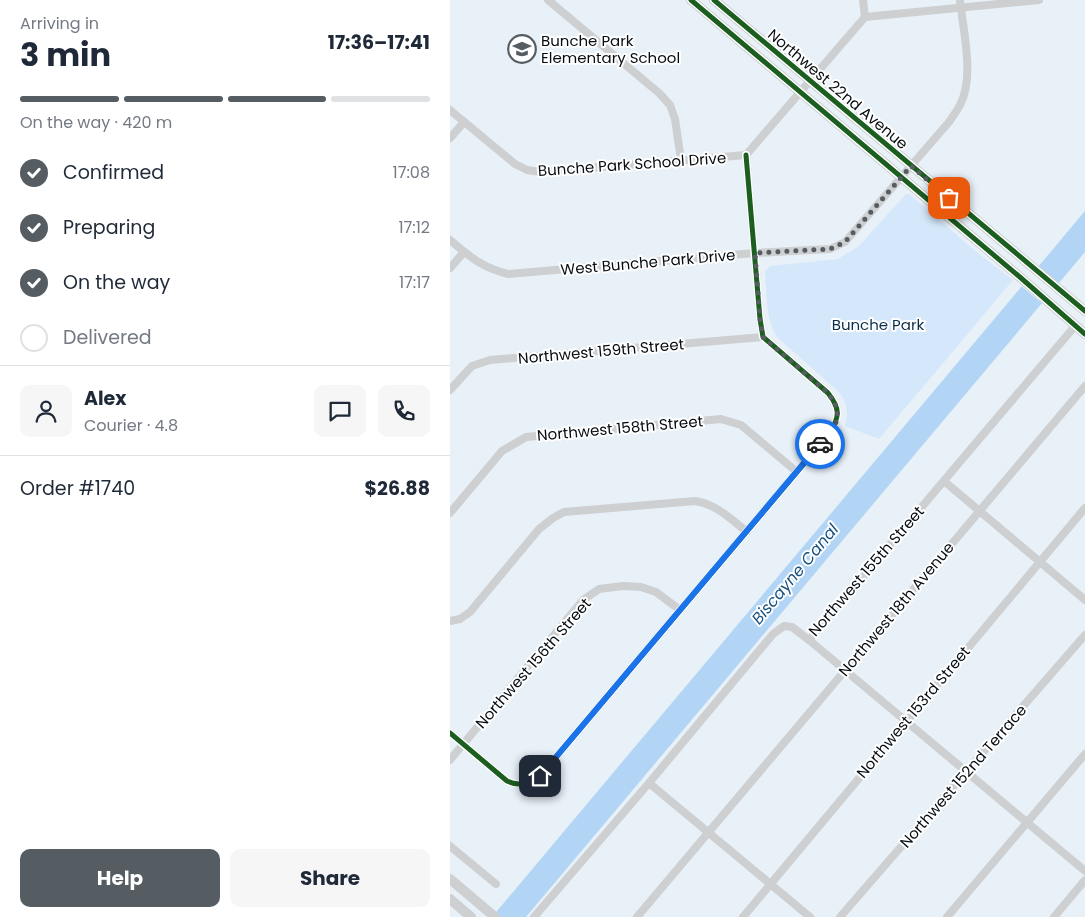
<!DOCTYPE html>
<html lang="en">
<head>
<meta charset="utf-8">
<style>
	:root { --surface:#fff; --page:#f6f6f7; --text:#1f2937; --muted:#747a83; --line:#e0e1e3; --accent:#555c62 }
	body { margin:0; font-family:Poppins,sans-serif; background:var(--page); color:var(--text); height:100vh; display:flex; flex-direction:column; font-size:19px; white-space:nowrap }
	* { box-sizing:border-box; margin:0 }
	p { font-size:16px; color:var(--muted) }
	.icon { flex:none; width:28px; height:28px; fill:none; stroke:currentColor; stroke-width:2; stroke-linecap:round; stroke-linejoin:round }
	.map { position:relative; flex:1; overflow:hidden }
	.sheet { display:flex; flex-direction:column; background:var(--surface); width:450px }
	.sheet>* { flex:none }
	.pin { position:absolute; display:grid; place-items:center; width:42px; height:42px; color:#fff; margin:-21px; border-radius:10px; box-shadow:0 2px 8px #0006 }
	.courier { position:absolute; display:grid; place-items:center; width:50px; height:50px; margin:-25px; border:4px solid #1a73e8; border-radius:50%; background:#fff; color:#222; box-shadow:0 1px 6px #0007 }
	.head em { font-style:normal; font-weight:700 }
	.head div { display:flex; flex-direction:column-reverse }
	.head { display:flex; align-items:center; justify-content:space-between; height:85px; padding:0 20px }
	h1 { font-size:32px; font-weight:700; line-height:38px }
	.bar { display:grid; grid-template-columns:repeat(4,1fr); gap:8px 5px; align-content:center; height:60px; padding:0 20px }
	.bar i { height:6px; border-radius:4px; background:var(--line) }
	.bar .active { background:var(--accent) }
	.bar p { grid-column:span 4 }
	.line { display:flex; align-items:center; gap:12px; padding:0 20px; border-top:1px solid var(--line) }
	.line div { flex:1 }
	.round { display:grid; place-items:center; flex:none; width:52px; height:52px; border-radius:10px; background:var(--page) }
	ol { padding:0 20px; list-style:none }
	li { display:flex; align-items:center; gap:15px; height:55px }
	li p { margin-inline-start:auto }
	li .icon { padding:5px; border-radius:50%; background:var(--accent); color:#fff; stroke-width:4 }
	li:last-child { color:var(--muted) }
	li i { width:28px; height:28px; border:2px solid var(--line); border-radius:50% }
	.primary-button { display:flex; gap:10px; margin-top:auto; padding:10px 20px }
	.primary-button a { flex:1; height:58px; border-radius:10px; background:var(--accent); color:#fff; font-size:20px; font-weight:700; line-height:58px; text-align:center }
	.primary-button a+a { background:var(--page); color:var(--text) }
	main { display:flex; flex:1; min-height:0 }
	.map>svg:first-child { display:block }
	.green { fill:#d5e8fb }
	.water { fill:#b3d5f5 }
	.pier { fill:#e8f0f8 }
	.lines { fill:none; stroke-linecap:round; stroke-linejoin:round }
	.minor { stroke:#cdcfd1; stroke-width:8 }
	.major { stroke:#cdcfd1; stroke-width:10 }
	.cycleway-casing { stroke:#fff; stroke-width:8 }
	.cycleway { stroke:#1b5e20; stroke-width:5 }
	.done { stroke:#555c62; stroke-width:5; stroke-dasharray:0 9 }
	.route { stroke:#1a73e8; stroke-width:6 }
	.labels { text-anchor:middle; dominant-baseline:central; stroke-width:4; stroke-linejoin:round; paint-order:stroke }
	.poi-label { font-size:15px; fill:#060c11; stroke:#fff; text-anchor:start }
	.street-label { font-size:15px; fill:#060c11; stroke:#fff }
	.park-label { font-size:15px; fill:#0c2f4a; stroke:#fff }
	.water-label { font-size:16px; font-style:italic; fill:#18527f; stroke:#fff }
</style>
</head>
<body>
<main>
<section class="sheet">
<div class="head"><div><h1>3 min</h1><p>Arriving in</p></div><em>17:36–17:41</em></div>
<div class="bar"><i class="active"></i><i class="active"></i><i class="active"></i><i></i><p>On the way · 420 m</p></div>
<ol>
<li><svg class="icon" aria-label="check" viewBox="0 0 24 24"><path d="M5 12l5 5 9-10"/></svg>Confirmed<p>17:08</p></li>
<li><svg class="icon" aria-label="check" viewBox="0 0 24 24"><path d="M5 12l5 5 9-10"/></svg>Preparing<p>17:12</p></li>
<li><svg class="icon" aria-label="check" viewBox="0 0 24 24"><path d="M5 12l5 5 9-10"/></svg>On the way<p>17:17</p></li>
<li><i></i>Delivered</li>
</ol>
<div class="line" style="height:90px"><a class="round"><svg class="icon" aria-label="person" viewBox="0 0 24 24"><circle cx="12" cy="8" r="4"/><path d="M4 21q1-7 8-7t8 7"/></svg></a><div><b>Alex</b><p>Courier · 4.8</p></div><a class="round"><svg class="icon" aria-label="chat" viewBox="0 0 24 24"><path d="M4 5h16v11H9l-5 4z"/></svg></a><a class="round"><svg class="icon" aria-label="phone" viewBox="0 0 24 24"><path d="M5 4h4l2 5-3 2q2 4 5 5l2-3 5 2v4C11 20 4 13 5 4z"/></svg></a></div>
<div class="line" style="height:65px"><div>Order #1740</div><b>$26.88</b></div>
<div class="primary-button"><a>Help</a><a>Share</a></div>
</section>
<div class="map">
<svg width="635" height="917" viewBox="0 0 635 917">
	<rect width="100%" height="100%" fill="#e8f0f8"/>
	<path class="green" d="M456,194H459L529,254L563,280L429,439L395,426C399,412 397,402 388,391L328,338C315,320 317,293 315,272L320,266L388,259L409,246Z"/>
	<path class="water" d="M635,211V252L76,917H42Z"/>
	<path class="pier" d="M586,265L610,285L594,305L570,285Z"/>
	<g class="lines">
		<g class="minor">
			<path d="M98,0L209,93L220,105L225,119L231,160"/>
			<path d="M413,0L415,17"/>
			<path d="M415,17L589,0"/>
			<path d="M0,110L65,164L77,170L91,172L296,155"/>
			<path d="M0,138L14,122"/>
			<path d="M296,155L415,17"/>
			<path d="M0,240C20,257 33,268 58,274L305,253L380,249L395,242L499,122C503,116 507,111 510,105C525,77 513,31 510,0"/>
			<path d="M0,268L14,252"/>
			<path d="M0,390L22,366L40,360L313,337"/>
			<path d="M494,481L635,600"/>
			<path d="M0,513L52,451L76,437L271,419L291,425L347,472"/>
			<path d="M0,621L10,619L20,612L89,529L103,518L114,512L245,501C266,504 281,519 297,532"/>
			<path d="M359,640L625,326"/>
			<path d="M0,733L57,781C70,787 78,783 90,776L380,433C390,416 390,408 378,393L313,337L310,319L296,155"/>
			<path d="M0,760L133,600L149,589L173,586L191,587L206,592L230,610"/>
			<path d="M199,783L360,917"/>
			<path d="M0,846L46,884"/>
			<path d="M84,917L199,783L323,634L334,626L342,627L359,640L635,871"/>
			<path d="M187,917L635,386"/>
			<path d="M293,917L635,508"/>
			<path d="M390,917L635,635"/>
			<path d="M497,917L635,754"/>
			<path d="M604,917L635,880"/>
		</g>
		<g class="major">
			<path d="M241,0L571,278L635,334"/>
			<path d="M264,0L635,311"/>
			<path d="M0,879L45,917"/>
			<path d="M0,899L21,917"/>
		</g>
		<defs>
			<g id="cycleway">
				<path d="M241,0L571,278L635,334"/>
				<path d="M264,0L635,311"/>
				<path d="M0,733L57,781C70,787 78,783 90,776L380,433C390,416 390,408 378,393L313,337L310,319L296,155"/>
			</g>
		</defs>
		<use href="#cycleway" class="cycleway-casing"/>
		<use href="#cycleway" class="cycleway"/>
	</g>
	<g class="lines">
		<path class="done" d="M370,444C387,425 395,416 378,393L313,337L310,319L305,253L380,249L395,242L461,166L499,198"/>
		<path class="route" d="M90,776L370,444"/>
	</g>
	<defs>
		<symbol id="school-ring" viewBox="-11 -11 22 22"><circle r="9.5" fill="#fff" stroke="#555c62" stroke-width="1.5"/><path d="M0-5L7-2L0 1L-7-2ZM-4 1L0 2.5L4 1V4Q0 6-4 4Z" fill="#555c62"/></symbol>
	</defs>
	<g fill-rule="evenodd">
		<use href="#school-ring" x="56" y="33" width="32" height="32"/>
	</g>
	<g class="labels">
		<g class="poi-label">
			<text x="91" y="40">Bunche Park<tspan x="91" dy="17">Elementary School</tspan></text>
		</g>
		<g class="street-label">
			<text transform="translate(388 89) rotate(40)">Northwest 22nd Avenue</text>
			<text transform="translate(182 164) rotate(-4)">Bunche Park School Drive</text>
			<text transform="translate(198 262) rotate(-5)">West Bunche Park Drive</text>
			<text transform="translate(151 351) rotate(-5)">Northwest 159th Street</text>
			<text transform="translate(170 428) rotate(-5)">Northwest 158th Street</text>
			<text transform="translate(416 571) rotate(-49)">Northwest 155th Street</text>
			<text transform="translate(446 609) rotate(-50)">Northwest 18th Avenue</text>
			<text transform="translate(83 663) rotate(-49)">Northwest 156th Street</text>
			<text transform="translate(463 712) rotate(-50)">Northwest 153rd Street</text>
			<text transform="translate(513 776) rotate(-49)">Northwest 152nd Terrace</text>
		</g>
		<g class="park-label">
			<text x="428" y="324">Bunche Park</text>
		</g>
		<g class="water-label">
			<text transform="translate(345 574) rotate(-50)">Biscayne Canal</text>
		</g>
	</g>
</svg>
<div class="pin" style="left:499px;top:198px;background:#ea580c"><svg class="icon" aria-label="bag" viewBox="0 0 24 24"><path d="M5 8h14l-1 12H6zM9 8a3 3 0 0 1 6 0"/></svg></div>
<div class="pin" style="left:90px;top:776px;background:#1f2937"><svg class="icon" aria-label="home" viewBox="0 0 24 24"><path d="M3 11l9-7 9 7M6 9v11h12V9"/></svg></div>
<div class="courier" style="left:370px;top:444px"><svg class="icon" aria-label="car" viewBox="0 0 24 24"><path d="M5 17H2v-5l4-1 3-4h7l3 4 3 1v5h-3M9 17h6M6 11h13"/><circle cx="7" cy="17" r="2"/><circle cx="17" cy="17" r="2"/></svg></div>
</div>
</main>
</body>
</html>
